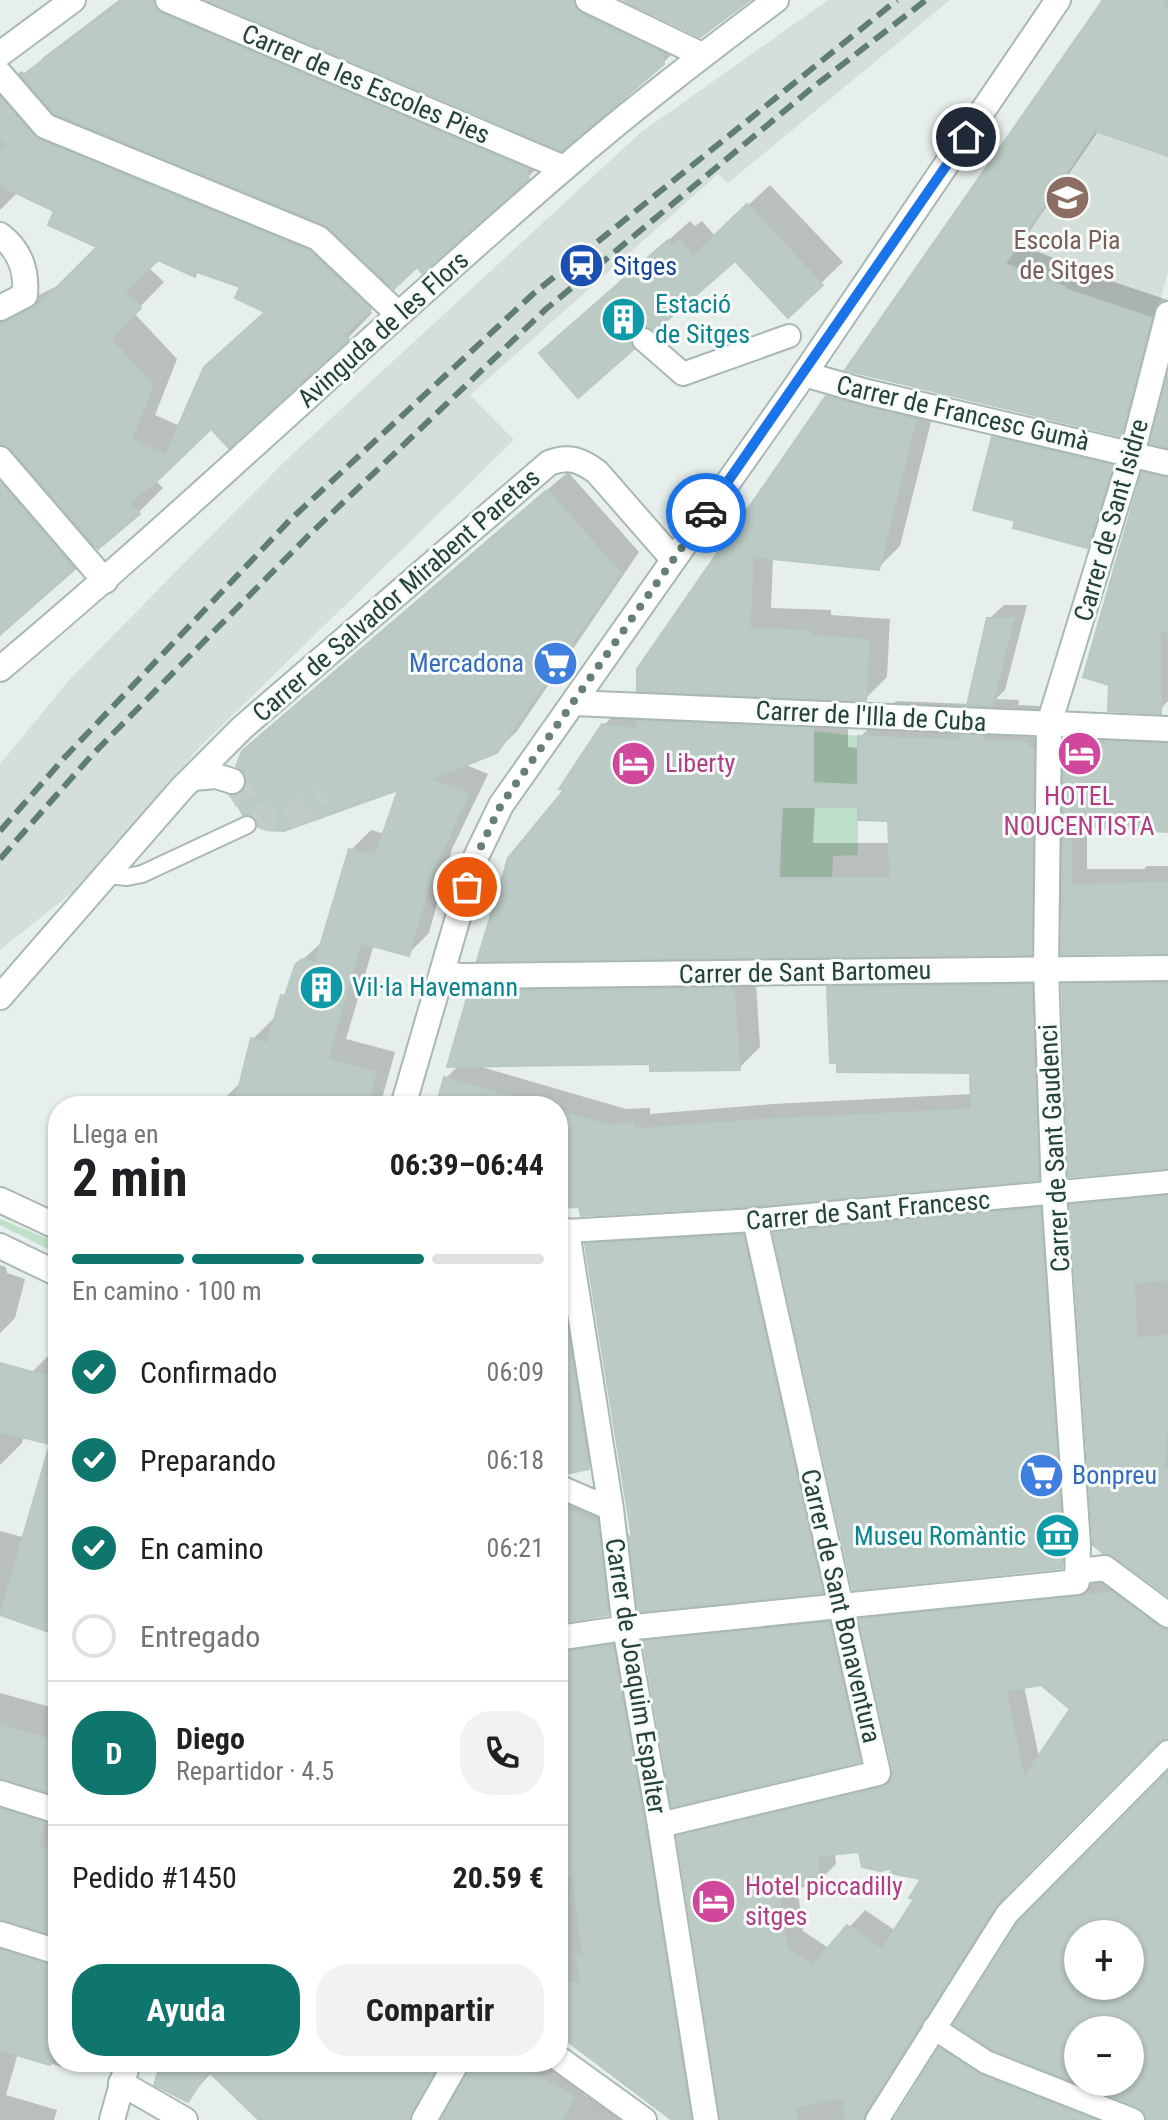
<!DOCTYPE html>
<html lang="es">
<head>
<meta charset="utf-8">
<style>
	:root { --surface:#fff; --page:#f2f2f2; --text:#202124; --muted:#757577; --line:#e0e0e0; --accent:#0f766e }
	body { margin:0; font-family:"Roboto Condensed",sans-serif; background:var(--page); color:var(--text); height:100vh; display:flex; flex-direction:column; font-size:30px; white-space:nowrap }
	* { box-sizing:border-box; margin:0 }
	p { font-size:26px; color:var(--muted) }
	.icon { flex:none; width:44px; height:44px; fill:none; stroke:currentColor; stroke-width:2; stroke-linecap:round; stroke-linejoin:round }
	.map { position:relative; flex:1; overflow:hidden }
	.side { position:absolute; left:48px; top:1096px; width:520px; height:976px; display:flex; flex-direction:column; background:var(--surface); border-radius:32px; box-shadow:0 2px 6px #0004 }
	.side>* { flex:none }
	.fabs { position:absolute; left:1064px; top:1920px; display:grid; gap:16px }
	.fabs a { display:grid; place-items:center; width:80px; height:80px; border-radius:50%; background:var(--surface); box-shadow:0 2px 6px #0004; font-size:40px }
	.pin { position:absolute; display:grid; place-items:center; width:68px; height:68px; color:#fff; margin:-34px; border:4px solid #fff; border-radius:50%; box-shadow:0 2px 8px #0007 }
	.courier { position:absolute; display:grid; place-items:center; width:80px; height:80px; margin:-40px; border:6px solid #1a73e8; border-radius:50%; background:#fff; color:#222; box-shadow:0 2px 10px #0007 }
	.headline em { font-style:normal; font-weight:700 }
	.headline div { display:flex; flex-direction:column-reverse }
	.headline { display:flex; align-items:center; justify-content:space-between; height:136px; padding:0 24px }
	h1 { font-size:52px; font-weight:700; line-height:60px }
	.bar { display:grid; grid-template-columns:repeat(4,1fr); gap:12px 8px; align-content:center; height:96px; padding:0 24px }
	.bar i { height:10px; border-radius:6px; background:var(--line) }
	.bar .on { background:var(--accent) }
	.bar p { grid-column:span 4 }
	.line { display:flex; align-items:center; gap:20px; padding:0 24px; border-top:2px solid var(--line) }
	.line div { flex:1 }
	.round { display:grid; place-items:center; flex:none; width:84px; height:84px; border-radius:32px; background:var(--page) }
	ol { padding:0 24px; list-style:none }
	li { display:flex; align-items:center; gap:24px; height:88px }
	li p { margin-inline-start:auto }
	li .icon { padding:8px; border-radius:50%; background:var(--accent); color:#fff; stroke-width:4 }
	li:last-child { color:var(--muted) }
	li i { width:44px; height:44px; border:4px solid var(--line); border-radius:50% }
	.action { display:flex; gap:16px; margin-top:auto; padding:16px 24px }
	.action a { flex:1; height:92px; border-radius:32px; background:var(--accent); color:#fff; font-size:32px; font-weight:700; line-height:92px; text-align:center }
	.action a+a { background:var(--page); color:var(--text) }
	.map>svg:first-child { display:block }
	.built { fill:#d4dfda }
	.green { fill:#bfe0c8 }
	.shadow { fill:#0003; fill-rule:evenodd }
	.building { fill:#bbcac4; stroke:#b8c9c2; stroke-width:2; fill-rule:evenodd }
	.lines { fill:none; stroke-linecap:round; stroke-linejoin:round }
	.minor-tunnel { stroke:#bfccc8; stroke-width:24; stroke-dasharray:24 12; stroke-linecap:butt }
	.service-casing { stroke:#a8b8b2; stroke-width:20 }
	.pedestrian-casing { stroke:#a8b8b2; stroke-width:26 }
	.minor-casing { stroke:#a8b8b2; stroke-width:28 }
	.tertiary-casing { stroke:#a8b8b2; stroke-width:28 }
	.service { stroke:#fff; stroke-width:16 }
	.pedestrian { stroke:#fff; stroke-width:22 }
	.minor { stroke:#fff; stroke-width:24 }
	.tertiary { stroke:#fff; stroke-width:24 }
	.rail { stroke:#5f7d75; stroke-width:6; stroke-dasharray:16 8; stroke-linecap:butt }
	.done { stroke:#687f78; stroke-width:8; stroke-dasharray:0 14.4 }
	.route { stroke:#1a73e8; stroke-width:10 }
	.labels { text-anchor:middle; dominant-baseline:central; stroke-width:6; stroke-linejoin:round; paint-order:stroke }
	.street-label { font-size:26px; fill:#24423a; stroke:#f7fbf9 }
	.education-label { font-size:26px; fill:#785e54; stroke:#f7fbf9 }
	.transit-label { font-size:26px; fill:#164399; stroke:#f7fbf9; text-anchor:start }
	.culture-label { font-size:26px; fill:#0d838f; stroke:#f7fbf9; text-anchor:start }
	.shop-label { font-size:26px; fill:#366cbe; stroke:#f7fbf9; text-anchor:end }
	.hotel-label { font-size:26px; fill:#b23c85; stroke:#f7fbf9; text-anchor:start }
</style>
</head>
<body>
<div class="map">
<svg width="1168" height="2120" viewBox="0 0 1168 2120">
	<rect width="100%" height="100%" fill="#e6efeb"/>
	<g class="built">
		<path d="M828,0H950L728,183L718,174L470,395L514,440L201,746L74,891L0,950V764L71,678L284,462L640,133Z"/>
		<path d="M1025,111L1095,131L1168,156V272L1155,319L1095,299L937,238Z"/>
	</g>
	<g class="green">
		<path d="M813,731L858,736V855L833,856L832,879L780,878L782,807L821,783H813Z"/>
		<path d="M0,1219L58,1243V1254L0,1225Z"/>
	</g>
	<g class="shadow">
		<path d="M119,0H195L547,158L527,178L392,285L368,309L372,313L348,338L229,445L211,426L155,480L163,488L138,513L97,545L0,633V315L65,282L100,246L57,210L18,192L0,210V86L22,71L26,75L44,57ZM158,258L195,274L199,270L243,286L267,310L180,426L155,415L177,359L134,313L164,282L148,267Z"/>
		<path d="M212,0H613L683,43L663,63Z"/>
		<path d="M1106,0H1168V153L1099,130L1020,245L1082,269L1081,271L1168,300L1138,416L1120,434L848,369Z"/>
		<path d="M770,185L843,262L788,315L735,259L653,327L632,348L542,353L690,221L695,226L702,221L715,236Z"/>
		<path d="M849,375L937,398L900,546L878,568L773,557L771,608L831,610V615L890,619L887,677L865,699L848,698V747L860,748V737L896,701L969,704L989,619L1004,605H1027L1005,690L996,699L1019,700L1018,705L1061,707L1069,714V748L1090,728L1168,727V829L1087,825V869H1144L1147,866H1168V951L1064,919L1030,953L480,959L603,726L639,690L828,397ZM815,805H860L890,819L891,843H813Z"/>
		<path d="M1013,418L1131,446L1106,527L1087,546L1018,519L993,438Z"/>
		<path d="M1162,455L1168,457V701L1158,712L1144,473Z"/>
		<path d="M568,472L639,552L517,731L496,752L464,764L488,774L452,849L429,933L409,953L374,944L346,1039L395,1052L380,1106H221V1102L242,1081L252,1040L273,1019L276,1020L283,996L289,990L296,966L323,941L351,850L371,830L385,834L402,787L254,814L235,796L247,784L244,752L265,731Z"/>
		<path d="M1168,967V1166L1064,985L1080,968Z"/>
		<path d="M755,968L760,1047L739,1068L652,1062L478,1066L626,1109L650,1108V1114L773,1104L972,1094V1071L829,988L846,971L1047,969L1054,1161L1038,1178L558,1206V1106H438L446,1078L459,1065L471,992L492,971Z"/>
		<path d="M1168,1182V1594L1072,1206L1089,1189Z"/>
		<path d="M1057,1191L1079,1549L1061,1566L775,1233L793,1216Z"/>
		<path d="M760,1218L839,1573L822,1591L631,1516L587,1245L605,1227Z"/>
		<path d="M576,1254L606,1449L588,1467L558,1456V1256Z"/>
		<path d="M0,1265L6,1267L7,1273L25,1279L15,1318L0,1333Z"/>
		<path d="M57,1347H58V1633L0,1613V1531L26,1538L52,1443L24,1436L22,1443L0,1465V1375L32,1372Z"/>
		<path d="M558,1479L616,1504L627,1594L607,1613L561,1620L571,1633L632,1627L709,2098L684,2120H675L558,2031Z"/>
		<path d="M1129,1576L1168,1603V1737L1157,1740L1012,1887L881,2094V2110L894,2118L898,2116L941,2049L957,2033L998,2059L1149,2118L1140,2106L1080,2082H1130V2030H1078V2081L993,2048L1168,1775V2120H728L679,1837L696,1820L894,1773L861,1620L878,1603ZM1042,1683L1073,1708L1039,1757L1024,1686ZM860,1850L900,1865L924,1877L918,1898L896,1931L865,1910L830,1949L803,1931L797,1885L819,1881L836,1864L835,1853ZM1078,1934H1130V1986H1078Z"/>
		<path d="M842,1610L873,1747L859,1760L645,1642L658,1629Z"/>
		<path d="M0,1693L58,1709V1783L50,1792L58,1794V2062H71L65,2068L18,2053L6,2095L57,2110L54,2120H0Z"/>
		<path d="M163,2062H446L435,2114L445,2117L472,2062H558L593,2077L583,2094L627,2120H263L212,2072L188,2099Z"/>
	</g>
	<g class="building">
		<path d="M123,0H153L156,8L162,14L526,168L529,179L422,273L417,267L394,289L324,224L54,113L22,76Z"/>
		<path d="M206,0H573L575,8L581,14L663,53L664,64L562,151Z"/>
		<path d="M623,0H750L700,37Z"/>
		<path d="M1103,0H1165L1163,6L1168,7V156L1095,131L1005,264L1065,287V289L1152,318L1121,436L845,370Z"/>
		<path d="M0,97L39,140L310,251L371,309L344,334L349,339L229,448L211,429L152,486V484L130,503L140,514L98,549L11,449L0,444V325L39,305L97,247L48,225L54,211L7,189L0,182V151L6,145L0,140ZM158,260L195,277L197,272L240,287L235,298L265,312L204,367L166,454L132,440L153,385L111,339L141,308L125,293Z"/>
		<path d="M747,204L823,285L788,318L735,261L655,331L646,326L634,330L630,338L634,349L578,398L539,353L668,240L673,246L679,240L693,256Z"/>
		<path d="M1168,374V448L1150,443Z"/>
		<path d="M826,396L916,419L879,570L753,557L750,628L810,631V635L869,640L866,701L637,691V669Z"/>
		<path d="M992,437L1113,465L1087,548L1013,528L1015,521L973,510Z"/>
		<path d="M1142,472L1168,478V632L1160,631L1161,714L1108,711L1109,685L1083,677Z"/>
		<path d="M0,482L75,569L0,635Z"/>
		<path d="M547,490L621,573L497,753L431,779L469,794L433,871L409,956L361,943L328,1059L376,1072L367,1106H234L251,1038L267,1043L281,995L285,996L295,965L302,959L315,963L349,849L375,856L398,790L284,831L268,830L258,826L253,816L243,815L233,797L243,791L246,785L243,771L236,766L242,751Z"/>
		<path d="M987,618H1014L992,706L967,705Z"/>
		<path d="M637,721L813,728V783L858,785V736L959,740L960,735L984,736L983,741L1025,742L1034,750L1031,955L477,961L508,858L564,790L559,789L602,724L637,729ZM782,807H858V820L888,821L890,878H778Z"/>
		<path d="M1106,741L1168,744V832L1076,826V829H1071V885L1168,882V953L1061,954L1064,750L1071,744L1106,745Z"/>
		<path d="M1168,983V1168L1068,1177L1062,984Z"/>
		<path d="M1032,985L1039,1180L759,1206L581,1216L579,1207L558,1208V1110L608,1125L634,1123V1129L755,1120L971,1109L970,1073L837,1072V1063H830L827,987Z"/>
		<path d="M734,988L740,1070L650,1071V1064L447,1067L469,991Z"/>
		<path d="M444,1077L522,1100L521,1106H436Z"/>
		<path d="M1168,1196V1280L1134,1283L1137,1338L1168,1335V1418L1164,1468L1168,1469V1596L1114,1556L1103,1553L1093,1545L1070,1205Z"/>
		<path d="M1040,1208L1063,1545L1062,1568L853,1590L773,1232Z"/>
		<path d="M743,1235L823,1593L638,1612L629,1536L632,1538L585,1244Z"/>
		<path d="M558,1272L589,1469L566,1474L558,1472Z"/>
		<path d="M0,1363L58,1379V1635L0,1615L50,1444L0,1432Z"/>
		<path d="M558,1506L598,1523L608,1615L558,1623Z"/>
		<path d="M1112,1592L1159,1627L1168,1630V1738L1158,1742L997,1904L865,2113L863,2120H845L843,2098L795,2107L798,2120H721L677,1836L881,1788L889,1783L893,1770L859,1619ZM1041,1685L1070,1709L1024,1777L1006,1691ZM859,1852L862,1867L880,1871L894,1868L890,1873L921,1879L909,1898L914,1899L882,1949L847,1925L813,1965L787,1948L779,1891L820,1883L817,1856Z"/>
		<path d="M829,1622L860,1762L672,1807L643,1641Z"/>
		<path d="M613,1645L645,1827L691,2120H672L558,2034V1984L580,1982L576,1954L582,1953L573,1875L558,1877V1653Z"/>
		<path d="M0,1725L58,1741V1778L55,1777L51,1793L0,1778Z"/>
		<path d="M1168,1772V2120H1147L1144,2112L1138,2107L992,2050L954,2024L1018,1923ZM1078,1934H1130V1986H1078ZM1078,2030H1130V2082H1078Z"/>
		<path d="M0,1809L44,1822L39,1847L58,1852V1936L0,1919Z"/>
		<path d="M0,1950L58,1967V2041L50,2065L0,2050Z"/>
		<path d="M939,2048L981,2075L1095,2120H894Z"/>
		<path d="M161,2062H440L409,2120H259L208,2071L188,2102L154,2085Z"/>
		<path d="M472,2062H514L575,2097L562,2120H441Z"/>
	</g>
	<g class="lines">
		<path class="minor-tunnel" d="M232,781C241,789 243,798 251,807C274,835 301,810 321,793"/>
		<defs>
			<path id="service" d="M106,875L127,877L142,874L247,825"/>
			<g id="pedestrian">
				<path d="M644,340L683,374L789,336"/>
				<path d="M567,1231L755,1220L1168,1182"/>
				<path d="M558,1486L611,1509"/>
				<path d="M934,2028L986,2062L1133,2120"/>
				<path d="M877,2120L1007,1914L1168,1752"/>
			</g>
			<g id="minor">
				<path d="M168,0L564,168"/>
				<path d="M588,0L702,55"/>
				<path d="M0,74L45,126L318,238L398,314"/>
				<path d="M0,235C20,250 27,270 25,295L0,308"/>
				<path d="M804,374L867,392L1168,463"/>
				<path d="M0,459L105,581"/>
				<path d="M0,669C192,508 372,333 562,170C631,110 703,55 776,0"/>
				<path d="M574,703L1168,729"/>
				<path d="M193,778L216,776L232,781"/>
				<path d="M442,973L461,976L1168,968"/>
				<path d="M0,997L182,788L243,727L549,463C568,455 581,460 597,472L673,559"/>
				<path d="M558,1232L567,1231L611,1509L625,1628L660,1825L706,2120"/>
				<path d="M1079,1571L1105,1568L1168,1615"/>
				<path d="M558,1638L625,1628L1077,1582L1078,1545L1054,1193L1046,969L1049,724L1132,454L1168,314"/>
				<path d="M0,1793L58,1811"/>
				<path d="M660,1825L878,1773L755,1220"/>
				<path d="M0,1934L58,1952"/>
				<path d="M558,2058L644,2120"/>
				<path d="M121,2083L185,2120"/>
				<path d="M424,2120L457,2062"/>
			</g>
			<g id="tertiary">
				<path d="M0,54L73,0"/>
				<path d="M403,1106L475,859L501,805L796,386L1058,0"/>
				<path d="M0,1200L58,1227"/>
				<path d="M0,1246L58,1274"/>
				<path d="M112,2120L128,2062"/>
			</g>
		</defs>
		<use href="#service" class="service-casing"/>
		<use href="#pedestrian" class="pedestrian-casing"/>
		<use href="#minor" class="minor-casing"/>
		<use href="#tertiary" class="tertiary-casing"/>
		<use href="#service" class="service"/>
		<use href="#pedestrian" class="pedestrian"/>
		<use href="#minor" class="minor"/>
		<use href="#tertiary" class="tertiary"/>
		<g class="rail">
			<path d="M0,831L65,757L290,520L533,294L897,0"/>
			<path d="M0,859L92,755L309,535L546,309L812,88L926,0"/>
		</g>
	</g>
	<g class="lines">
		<path class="done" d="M467,887L475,859L501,805L706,513"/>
		<path class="route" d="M706,513L966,137"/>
	</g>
	<defs>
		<symbol id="school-disc" viewBox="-11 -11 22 22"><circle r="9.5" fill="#8d6e63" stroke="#f7fbf9"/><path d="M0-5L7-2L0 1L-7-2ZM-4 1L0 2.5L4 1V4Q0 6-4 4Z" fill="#fff"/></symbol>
		<symbol id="station-disc" viewBox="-11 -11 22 22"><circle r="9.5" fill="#1a4fb4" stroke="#f7fbf9"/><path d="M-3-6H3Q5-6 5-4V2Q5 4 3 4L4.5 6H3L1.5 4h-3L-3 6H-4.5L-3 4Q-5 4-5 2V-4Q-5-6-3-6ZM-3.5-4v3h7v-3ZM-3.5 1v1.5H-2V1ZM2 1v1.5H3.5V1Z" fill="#fff"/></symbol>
		<symbol id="building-disc" viewBox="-11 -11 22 22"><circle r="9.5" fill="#0f9aa8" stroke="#f7fbf9"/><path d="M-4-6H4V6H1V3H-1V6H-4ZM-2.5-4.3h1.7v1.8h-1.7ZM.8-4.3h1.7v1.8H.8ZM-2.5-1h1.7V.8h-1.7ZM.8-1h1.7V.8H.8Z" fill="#fff"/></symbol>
		<symbol id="supermarket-disc" viewBox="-11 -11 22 22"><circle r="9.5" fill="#3f7fe0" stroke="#f7fbf9"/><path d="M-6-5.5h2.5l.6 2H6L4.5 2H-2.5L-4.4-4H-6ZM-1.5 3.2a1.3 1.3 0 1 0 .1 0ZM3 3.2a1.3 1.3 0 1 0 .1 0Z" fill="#fff"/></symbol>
		<symbol id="hotel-disc" viewBox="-11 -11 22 22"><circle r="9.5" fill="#d1479c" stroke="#f7fbf9"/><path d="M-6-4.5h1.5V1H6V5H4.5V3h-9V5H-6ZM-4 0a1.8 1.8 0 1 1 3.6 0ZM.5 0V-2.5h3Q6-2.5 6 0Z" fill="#fff"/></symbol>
		<symbol id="museum-disc" viewBox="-11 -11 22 22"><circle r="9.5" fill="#0f9aa8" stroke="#f7fbf9"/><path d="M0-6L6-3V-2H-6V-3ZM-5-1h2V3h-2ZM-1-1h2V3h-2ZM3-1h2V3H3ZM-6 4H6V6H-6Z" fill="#fff"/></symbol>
	</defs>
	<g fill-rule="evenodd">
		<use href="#school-disc" x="1042" y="172" width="51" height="51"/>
		<use href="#station-disc" x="556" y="240" width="51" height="51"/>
		<use href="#building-disc" x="598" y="294" width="51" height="51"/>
		<use href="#supermarket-disc" x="530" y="638" width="51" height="51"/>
		<use href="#hotel-disc" x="1054" y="728" width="51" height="51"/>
		<use href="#hotel-disc" x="608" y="738" width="51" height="51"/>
		<use href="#building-disc" x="296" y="962" width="51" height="51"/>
		<use href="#supermarket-disc" x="1016" y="1450" width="51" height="51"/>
		<use href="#museum-disc" x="1032" y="1510" width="51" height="51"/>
		<use href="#hotel-disc" x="688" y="1876" width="51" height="51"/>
	</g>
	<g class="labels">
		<g class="street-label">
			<text transform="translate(366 84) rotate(23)">Carrer de les Escoles Pies</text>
			<text transform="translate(383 329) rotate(-42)">Avinguda de les Flors</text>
			<text transform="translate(963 413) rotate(13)">Carrer de Francesc Gumà</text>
			<text transform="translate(1111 520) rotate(-74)">Carrer de Sant Isidre</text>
			<text transform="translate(396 595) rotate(-41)">Carrer de Salvador Mirabent Paretas</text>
			<text transform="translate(871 716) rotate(3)">Carrer de l'Illa de Cuba</text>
			<text transform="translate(805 972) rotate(-1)">Carrer de Sant Bartomeu</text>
			<text transform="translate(1054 1148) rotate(-93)">Carrer de Sant Gaudenci</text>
			<text transform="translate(868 1210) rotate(-5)">Carrer de Sant Francesc</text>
			<text transform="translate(841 1606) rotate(77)">Carrer de Sant Bonaventura</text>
			<text transform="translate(636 1676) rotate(81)">Carrer de Joaquim Espalter</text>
		</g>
		<g class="education-label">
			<text x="1067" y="240">Escola Pia<tspan x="1067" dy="30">de Sitges</tspan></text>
		</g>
		<g class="transit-label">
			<text x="613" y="266">Sitges</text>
		</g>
		<g class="culture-label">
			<text x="655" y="304">Estació<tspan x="655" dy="30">de Sitges</tspan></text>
			<text x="352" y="987">Vil·la Havemann</text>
			<text x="1026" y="1536" text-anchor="end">Museu Romàntic</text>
		</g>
		<g class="shop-label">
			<text x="524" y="663">Mercadona</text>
			<text x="1072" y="1475" text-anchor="start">Bonpreu</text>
		</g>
		<g class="hotel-label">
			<text x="665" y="763">Liberty</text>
			<text x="1079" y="796" text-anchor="middle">HOTEL<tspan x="1079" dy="30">NOUCENTISTA</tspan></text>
			<text x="745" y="1886">Hotel piccadilly<tspan x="745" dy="30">sitges</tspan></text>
		</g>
	</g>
</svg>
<div class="fabs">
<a>+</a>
<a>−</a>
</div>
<div class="pin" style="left:467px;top:887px;background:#ea580c"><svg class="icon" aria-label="bag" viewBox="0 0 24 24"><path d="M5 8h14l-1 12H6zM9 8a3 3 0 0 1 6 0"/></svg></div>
<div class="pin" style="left:966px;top:137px;background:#1f2937"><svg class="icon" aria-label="home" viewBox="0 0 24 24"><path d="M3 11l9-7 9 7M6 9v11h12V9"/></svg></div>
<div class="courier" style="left:706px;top:513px"><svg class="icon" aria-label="car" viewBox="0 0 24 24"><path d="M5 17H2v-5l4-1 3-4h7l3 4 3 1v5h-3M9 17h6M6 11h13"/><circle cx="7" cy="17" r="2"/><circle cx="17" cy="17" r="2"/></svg></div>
<section class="side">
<div class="headline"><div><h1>2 min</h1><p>Llega en</p></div><em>06:39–06:44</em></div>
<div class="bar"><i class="on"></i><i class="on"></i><i class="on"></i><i></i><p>En camino · 100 m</p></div>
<ol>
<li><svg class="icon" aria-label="check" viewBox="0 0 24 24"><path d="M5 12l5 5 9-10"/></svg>Confirmado<p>06:09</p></li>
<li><svg class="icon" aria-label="check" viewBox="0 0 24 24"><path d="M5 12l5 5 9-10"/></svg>Preparando<p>06:18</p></li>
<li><svg class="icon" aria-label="check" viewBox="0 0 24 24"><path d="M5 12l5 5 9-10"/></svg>En camino<p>06:21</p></li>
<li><i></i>Entregado</li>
</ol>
<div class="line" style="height:144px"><b class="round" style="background:var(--accent);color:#fff">D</b><div><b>Diego</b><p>Repartidor · 4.5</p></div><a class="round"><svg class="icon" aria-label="phone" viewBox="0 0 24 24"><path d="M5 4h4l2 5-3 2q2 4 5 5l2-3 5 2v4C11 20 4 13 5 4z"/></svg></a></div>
<div class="line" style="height:104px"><div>Pedido #1450</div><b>20.59 €</b></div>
<div class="action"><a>Ayuda</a><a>Compartir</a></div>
</section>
</div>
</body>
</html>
